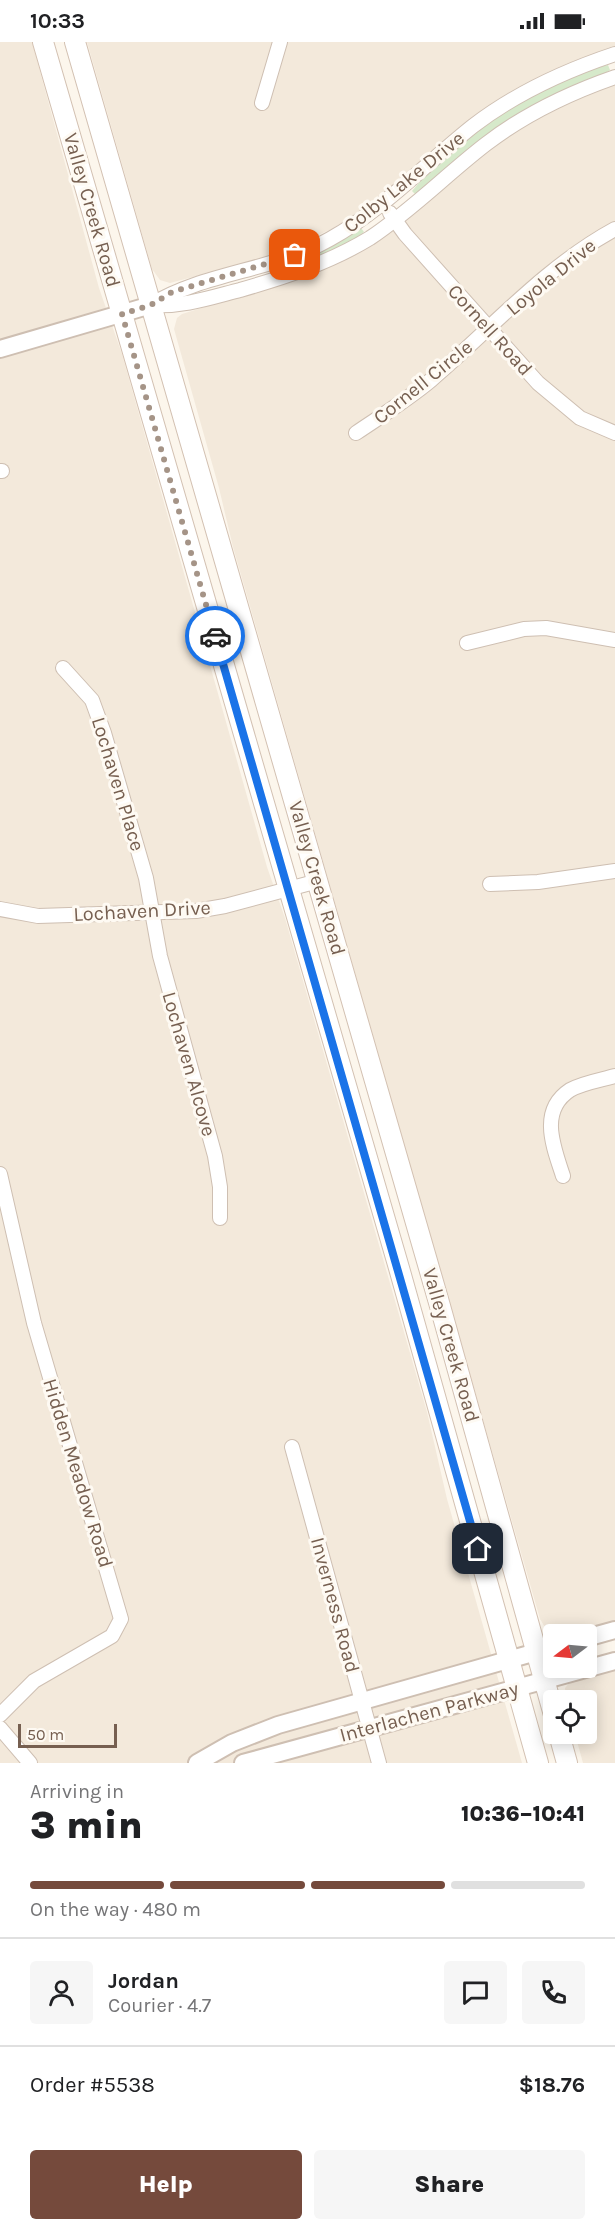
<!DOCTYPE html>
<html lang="en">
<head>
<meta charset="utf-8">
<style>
	:root { --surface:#fff; --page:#f6f6f6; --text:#202124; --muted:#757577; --line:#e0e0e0; --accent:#754a3c }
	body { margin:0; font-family:Karla,sans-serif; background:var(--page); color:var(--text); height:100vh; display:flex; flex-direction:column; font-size:22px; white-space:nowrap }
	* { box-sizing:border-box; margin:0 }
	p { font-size:20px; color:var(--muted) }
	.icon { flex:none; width:33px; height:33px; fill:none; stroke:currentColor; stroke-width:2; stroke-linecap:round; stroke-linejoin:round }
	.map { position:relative; height:1721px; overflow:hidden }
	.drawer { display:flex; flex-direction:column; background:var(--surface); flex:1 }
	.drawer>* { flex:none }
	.needle { width:39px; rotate:254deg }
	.controls { position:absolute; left:543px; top:1582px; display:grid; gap:12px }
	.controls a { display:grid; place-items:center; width:54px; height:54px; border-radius:6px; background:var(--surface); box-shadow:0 3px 15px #0003; font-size:30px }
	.scale { position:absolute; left:18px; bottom:15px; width:99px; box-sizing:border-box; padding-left:6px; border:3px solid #765f50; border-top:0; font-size:16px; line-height:21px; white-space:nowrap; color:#765f50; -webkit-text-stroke:4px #fefaf3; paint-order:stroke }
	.pin { position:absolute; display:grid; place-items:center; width:51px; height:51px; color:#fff; margin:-26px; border-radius:12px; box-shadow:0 3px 9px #0006 }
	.courier { position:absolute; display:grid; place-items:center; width:60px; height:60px; margin:-30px; border:4px solid #1a73e8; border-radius:50%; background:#fff; color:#222; box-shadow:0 2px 8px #0007 }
	.headline em { font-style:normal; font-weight:800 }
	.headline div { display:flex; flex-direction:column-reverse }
	.headline { display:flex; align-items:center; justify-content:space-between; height:102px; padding:0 30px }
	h1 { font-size:39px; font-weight:800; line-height:45px }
	.bar { display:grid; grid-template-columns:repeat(4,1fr); gap:9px 6px; align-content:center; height:72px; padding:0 30px }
	.bar i { height:8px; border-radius:4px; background:var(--line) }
	.bar .selected { background:var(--accent) }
	.bar p { grid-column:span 4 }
	.line { display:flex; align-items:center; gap:15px; padding:0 30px; border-top:2px solid var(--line) }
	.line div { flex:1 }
	.round { display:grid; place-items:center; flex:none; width:63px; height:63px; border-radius:6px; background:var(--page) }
	.action { display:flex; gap:12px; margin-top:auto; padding:12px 30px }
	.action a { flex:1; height:69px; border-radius:6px; background:var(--accent); color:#fff; font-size:24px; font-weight:800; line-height:69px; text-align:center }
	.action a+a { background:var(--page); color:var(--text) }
	.status { display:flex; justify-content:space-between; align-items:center; height:42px; padding:0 30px; background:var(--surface); direction:ltr }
	.status svg { height:16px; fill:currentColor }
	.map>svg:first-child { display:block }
	.residential { fill:#f3e9db }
	.green { fill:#d6e9ca }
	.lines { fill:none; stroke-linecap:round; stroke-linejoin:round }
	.minor-casing { stroke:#cebfb2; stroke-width:16 }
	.tertiary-casing { stroke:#cebfb2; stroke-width:20 }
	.secondary-casing { stroke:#d3c1b2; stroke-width:22 }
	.minor { stroke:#fff; stroke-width:14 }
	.tertiary { stroke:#fff; stroke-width:16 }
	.secondary { stroke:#fff; stroke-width:20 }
	.done { stroke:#a59487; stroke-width:6; stroke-dasharray:0 10.8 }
	.route { stroke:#1a73e8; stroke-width:8 }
	.labels { text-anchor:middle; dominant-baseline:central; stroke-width:6; stroke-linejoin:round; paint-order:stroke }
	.street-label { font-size:20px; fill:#765f50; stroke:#fefaf3 }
</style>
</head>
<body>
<div class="status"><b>10:33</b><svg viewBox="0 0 49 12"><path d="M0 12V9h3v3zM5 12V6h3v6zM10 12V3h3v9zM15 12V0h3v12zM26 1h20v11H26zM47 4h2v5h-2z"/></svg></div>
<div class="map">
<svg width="615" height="1721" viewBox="0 0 615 1721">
	<rect width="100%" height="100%" fill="#fcf6ec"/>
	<g class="residential">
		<path d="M0,0H32L99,246L122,312L267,825L285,876L427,1370L447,1457L522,1721H0Z"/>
		<path d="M87,0H615V7L403,139L334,186L266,216L170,241L160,238L152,227Z"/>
		<path d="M615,40V1584L606,1582L568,1593H554L546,1587L540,1577L233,505L219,446L174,287L177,276L182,272L302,235L542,71Z"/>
		<path d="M615,1626V1721H583L575,1692H586V1659H566L565,1646L571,1639Z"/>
	</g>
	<g class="green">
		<path d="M608,23L610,28L415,152L412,149C457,95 538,36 608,23Z"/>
		<path d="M361,186L364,190L347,203L278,231L277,227Z"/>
	</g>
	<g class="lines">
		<defs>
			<g id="minor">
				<path d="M262,61L280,0"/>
				<path d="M390,171L405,192L538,341L580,376L615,391"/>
				<path d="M151,263C205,230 274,229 330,197C384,167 425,122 473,84C516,51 564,29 615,12"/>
				<path d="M151,263C183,265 209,256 240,248C285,235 329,221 370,196C412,168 447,132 486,102C525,72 569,51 615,35"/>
				<path d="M356,391C381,374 407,358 431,338C491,287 545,225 615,187"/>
				<path d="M0,429H2"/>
				<path d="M467,601L524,587L546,586L615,598"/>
				<path d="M63,626L92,658L104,691L146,836L160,914L215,1114L220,1145V1176"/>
				<path d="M490,842L538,840L615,829"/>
				<path d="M0,867L38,874L196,869L225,864L318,839"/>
				<path d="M0,1132L34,1281L121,1577L112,1594L34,1639L0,1673"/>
				<path d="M563,1134C554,1106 538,1069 570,1048C582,1041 601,1038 615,1034"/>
				<path d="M292,1405L379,1721"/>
				<path d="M0,1686L30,1721"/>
			</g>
			<g id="tertiary">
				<path d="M0,307L151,263"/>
				<path d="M586,1596L615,1588"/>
				<path d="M197,1721L232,1701L278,1683L554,1605"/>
				<path d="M243,1721L615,1619"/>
			</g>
			<g id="secondary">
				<path d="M43,0L399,1226L538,1721"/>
				<path d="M75,0L440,1264L554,1673"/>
				<path d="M559,1692L567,1721"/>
			</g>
		</defs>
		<use href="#minor" class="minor-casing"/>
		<use href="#tertiary" class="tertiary-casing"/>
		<use href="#secondary" class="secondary-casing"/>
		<use href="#minor" class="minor"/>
		<use href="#tertiary" class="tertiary"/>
		<use href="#secondary" class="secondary"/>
	</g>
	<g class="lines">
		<path class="done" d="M215,594L122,272L151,263L172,250L295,213"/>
		<path class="route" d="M215,594L478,1507"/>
	</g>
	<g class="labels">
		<g class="street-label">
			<text transform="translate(404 140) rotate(-39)">Colby Lake Drive</text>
			<text transform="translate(92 168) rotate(74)">Valley Creek Road</text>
			<text transform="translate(551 235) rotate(-39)">Loyola Drive</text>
			<text transform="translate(490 288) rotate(48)">Cornell Road</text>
			<text transform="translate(423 340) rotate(-39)">Cornell Circle</text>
			<text transform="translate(118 742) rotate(73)">Lochaven Place</text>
			<text transform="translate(317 836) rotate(74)">Valley Creek Road</text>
			<text transform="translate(142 869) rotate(-3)">Lochaven Drive</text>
			<text transform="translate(189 1022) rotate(74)">Lochaven Alcove</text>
			<text transform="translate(451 1303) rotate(74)">Valley Creek Road</text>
			<text transform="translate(78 1431) rotate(73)">Hidden Meadow Road</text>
			<text transform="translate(335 1563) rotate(75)">Inverness Road</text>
			<text transform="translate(429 1670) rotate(-15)">Interlachen Parkway</text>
		</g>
	</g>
</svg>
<div class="controls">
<a><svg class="needle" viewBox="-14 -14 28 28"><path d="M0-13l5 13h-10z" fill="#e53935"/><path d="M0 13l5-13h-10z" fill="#757577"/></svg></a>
<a><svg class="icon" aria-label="locate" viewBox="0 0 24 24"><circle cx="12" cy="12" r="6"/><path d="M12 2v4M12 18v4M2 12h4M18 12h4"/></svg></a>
</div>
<div class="scale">50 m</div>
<div class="pin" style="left:295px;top:213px;background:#ea580c"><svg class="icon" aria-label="bag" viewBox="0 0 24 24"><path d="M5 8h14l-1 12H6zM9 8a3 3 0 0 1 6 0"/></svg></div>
<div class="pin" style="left:478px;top:1507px;background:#1f2937"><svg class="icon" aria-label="home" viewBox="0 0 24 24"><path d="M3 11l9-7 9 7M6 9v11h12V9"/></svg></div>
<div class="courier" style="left:215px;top:594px"><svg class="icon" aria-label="car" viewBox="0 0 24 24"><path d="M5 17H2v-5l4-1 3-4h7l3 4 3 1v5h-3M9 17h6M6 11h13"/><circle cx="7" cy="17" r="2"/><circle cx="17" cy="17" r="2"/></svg></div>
</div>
<section class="drawer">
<div class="headline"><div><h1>3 min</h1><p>Arriving in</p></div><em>10:36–10:41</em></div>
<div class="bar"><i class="selected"></i><i class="selected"></i><i class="selected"></i><i></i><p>On the way · 480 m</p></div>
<div class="line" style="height:108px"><a class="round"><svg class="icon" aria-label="person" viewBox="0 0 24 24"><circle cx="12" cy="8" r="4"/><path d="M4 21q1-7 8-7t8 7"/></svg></a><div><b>Jordan</b><p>Courier · 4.7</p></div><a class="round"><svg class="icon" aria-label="chat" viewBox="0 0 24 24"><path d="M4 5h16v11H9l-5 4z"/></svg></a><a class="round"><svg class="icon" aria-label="phone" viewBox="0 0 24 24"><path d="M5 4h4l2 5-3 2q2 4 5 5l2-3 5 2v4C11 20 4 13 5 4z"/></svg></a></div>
<div class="line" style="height:78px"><div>Order #5538</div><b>$18.76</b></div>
<div class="action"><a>Help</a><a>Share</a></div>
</section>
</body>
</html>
